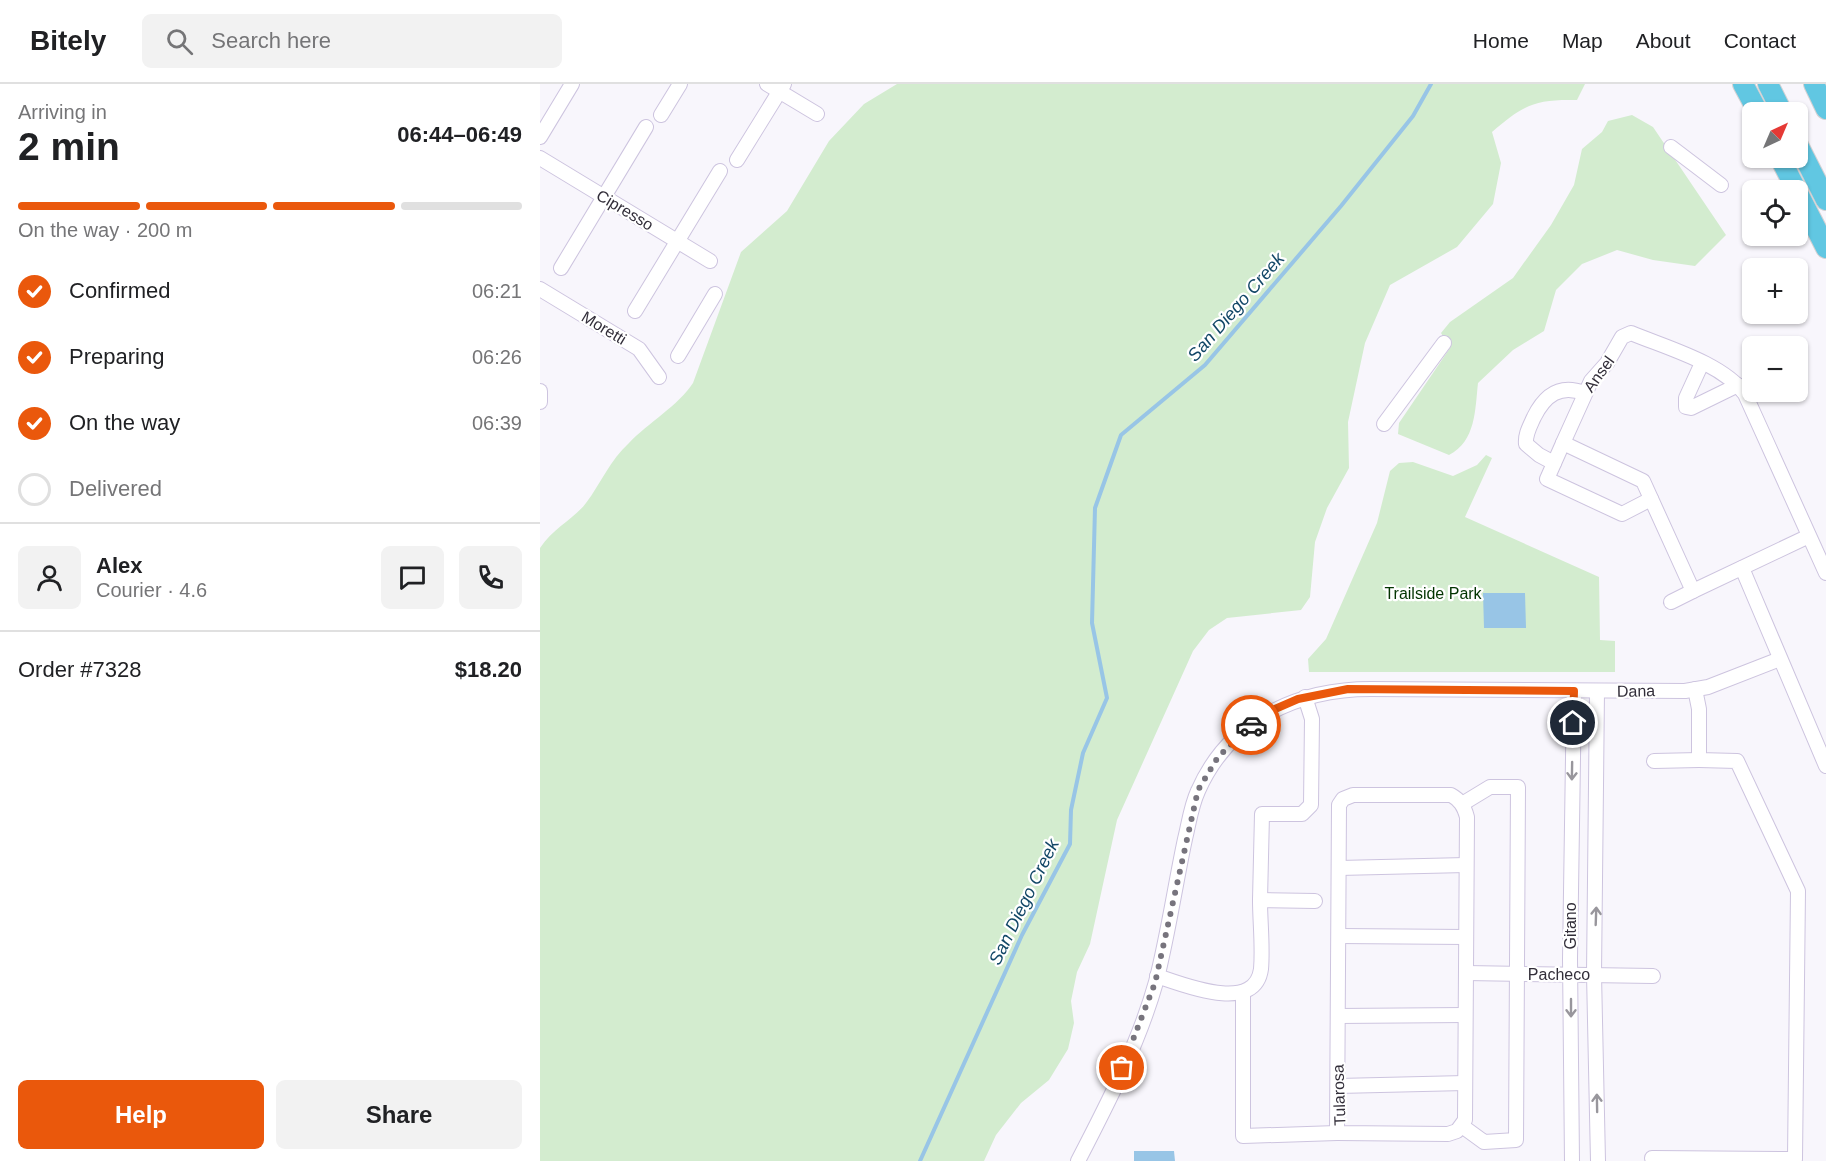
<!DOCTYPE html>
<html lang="en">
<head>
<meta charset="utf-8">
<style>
	:root { --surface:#fff; --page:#f2f2f2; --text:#202124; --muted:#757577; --line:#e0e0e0; --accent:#ea580c }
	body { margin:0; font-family:Arial,sans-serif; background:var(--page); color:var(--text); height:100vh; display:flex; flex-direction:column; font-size:22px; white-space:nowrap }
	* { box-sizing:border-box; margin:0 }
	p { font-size:20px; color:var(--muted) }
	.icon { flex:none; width:33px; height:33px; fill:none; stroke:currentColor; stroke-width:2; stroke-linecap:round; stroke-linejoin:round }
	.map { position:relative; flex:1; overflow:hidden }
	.side { display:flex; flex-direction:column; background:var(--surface); width:540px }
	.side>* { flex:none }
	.needle { width:39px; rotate:44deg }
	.tools { position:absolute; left:1202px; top:18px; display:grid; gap:12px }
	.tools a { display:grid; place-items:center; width:66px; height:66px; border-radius:9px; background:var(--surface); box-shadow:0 2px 4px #0004; font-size:30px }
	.pin { position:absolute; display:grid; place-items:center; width:51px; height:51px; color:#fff; margin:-26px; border:3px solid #fff; border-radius:50%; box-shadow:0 2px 6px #0007 }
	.courier { position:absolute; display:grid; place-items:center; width:60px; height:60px; margin:-30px; border:4px solid #ea580c; border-radius:50%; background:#fff; color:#222; box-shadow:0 2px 8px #0007 }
	.headline em { font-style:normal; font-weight:600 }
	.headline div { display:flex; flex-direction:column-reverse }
	.headline { display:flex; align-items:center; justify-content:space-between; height:102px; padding:0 18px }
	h1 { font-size:39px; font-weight:600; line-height:45px }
	.bar { display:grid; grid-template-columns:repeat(4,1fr); gap:9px 6px; align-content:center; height:72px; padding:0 18px }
	.bar i { height:8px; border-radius:4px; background:var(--line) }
	.bar .active { background:var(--accent) }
	.bar p { grid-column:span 4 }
	.line { display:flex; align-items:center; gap:15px; padding:0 18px; border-top:2px solid var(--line) }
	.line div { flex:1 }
	.round { display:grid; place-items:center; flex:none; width:63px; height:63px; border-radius:9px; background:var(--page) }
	ol { padding:0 18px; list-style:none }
	li { display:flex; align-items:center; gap:18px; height:66px }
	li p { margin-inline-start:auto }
	li .icon { padding:6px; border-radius:50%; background:var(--accent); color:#fff; stroke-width:4 }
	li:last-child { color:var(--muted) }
	li i { width:33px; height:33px; border:3px solid var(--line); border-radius:50% }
	.button { display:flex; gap:12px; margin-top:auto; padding:12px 18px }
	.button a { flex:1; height:69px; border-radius:9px; background:var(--accent); color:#fff; font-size:24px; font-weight:600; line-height:69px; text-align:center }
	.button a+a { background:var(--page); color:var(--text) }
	header { display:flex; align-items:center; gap:36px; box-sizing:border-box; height:84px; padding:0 30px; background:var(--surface); border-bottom:2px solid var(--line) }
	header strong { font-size:28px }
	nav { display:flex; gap:33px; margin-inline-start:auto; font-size:21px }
	.search { width:420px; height:54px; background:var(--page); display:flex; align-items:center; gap:15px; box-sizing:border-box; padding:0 21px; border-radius:9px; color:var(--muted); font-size:22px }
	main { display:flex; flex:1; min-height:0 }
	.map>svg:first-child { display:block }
	.green { fill:#d3eccf }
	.water { fill:#98c5e6 }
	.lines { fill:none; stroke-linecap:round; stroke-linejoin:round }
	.stream { stroke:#98c5e6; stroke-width:4 }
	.minor-casing { stroke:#cdc4df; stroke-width:16 }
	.highway-casing { stroke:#d2d1d3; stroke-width:22 }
	.minor { stroke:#fff; stroke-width:14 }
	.highway { stroke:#61c7e2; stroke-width:20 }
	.oneway { stroke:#98969c }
	.done { stroke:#77747d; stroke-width:6; stroke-dasharray:0 10.8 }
	.route { stroke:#ea580c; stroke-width:8 }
	.labels { text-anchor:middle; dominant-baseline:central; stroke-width:4.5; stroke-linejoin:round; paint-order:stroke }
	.street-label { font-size:16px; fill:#322e39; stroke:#fff }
	.park-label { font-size:16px; fill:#023400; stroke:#fff }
	.water-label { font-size:18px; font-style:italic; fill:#124767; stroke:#fff }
</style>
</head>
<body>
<header>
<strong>Bitely</strong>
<div class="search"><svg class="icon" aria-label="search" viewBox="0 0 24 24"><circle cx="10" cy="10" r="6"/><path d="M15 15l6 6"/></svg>Search here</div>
<nav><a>Home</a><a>Map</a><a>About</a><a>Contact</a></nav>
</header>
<main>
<section class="side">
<div class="headline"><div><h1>2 min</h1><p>Arriving in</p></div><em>06:44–06:49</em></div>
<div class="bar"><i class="active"></i><i class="active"></i><i class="active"></i><i></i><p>On the way · 200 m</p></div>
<ol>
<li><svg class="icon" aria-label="check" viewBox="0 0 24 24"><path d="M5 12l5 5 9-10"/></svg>Confirmed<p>06:21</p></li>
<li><svg class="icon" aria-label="check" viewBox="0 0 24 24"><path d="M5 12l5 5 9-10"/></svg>Preparing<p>06:26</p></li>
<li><svg class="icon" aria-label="check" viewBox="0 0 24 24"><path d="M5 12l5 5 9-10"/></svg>On the way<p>06:39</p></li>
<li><i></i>Delivered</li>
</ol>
<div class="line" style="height:108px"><a class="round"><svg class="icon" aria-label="person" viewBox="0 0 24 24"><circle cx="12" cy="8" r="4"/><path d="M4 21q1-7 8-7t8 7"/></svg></a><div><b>Alex</b><p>Courier · 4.6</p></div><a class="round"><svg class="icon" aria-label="chat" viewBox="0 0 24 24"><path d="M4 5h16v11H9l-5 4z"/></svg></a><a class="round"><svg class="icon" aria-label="phone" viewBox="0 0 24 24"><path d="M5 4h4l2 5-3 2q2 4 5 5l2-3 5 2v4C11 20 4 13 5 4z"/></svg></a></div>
<div class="line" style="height:78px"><div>Order #7328</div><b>$18.20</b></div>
<div class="button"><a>Help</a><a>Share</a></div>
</section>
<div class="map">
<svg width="1286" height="1077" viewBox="0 0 1286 1077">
	<rect width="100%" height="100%" fill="#f8f6fc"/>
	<g class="green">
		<path d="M357,0H1045L1037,16C995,15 983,21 952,48L961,79L953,120L917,163L850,201L825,259L808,338L809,384L787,424L775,458L770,513L761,526L687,534L669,546L653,567L577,736L550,860L537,888L531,917L534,939L528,965L509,996L481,1019L456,1051L444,1077H0V464C14,443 33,436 46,419C61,399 70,376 89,359C108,339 139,321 153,299L201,168L247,127L289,57L324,20Z"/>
		<path d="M1092,31L1113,43L1186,151L1155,182L1113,176L1077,166L1042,180L1016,206L1004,247L973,266L938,299C935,326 936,357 909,371L858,350L859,339L910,264L901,249L910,238L973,194L1011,141L1034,101L1042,65L1062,48L1068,37Z"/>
		<path d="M946,371L952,374L925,433L1059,493L1060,556L1075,557V588H769L768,575L786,555L837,439L850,387L859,379L873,378L913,392L937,381Z"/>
	</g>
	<g class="water">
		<path d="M943,509H985L986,544H944Z"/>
		<path d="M594,1067H634L635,1077H594Z"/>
	</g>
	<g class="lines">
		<path class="stream" d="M380,1077L482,851L530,760L531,726L543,669L567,614L552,539L555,424L581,351L665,281L801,122L873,32L891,0"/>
		<defs>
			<g id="minor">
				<path d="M227,0L277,30"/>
				<path d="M121,31L140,0"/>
				<path d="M0,53L32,0"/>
				<path d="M1131,63L1181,101"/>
				<path d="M0,74L170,177"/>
				<path d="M197,76L244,0"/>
				<path d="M21,184L106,43"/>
				<path d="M0,205L99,265L119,293"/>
				<path d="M95,227L180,87"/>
				<path d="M138,272L175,210"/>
				<path d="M1162,279L1146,314V323L1151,324L1198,301"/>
				<path d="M0,307V318"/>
				<path d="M844,340L904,259"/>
				<path d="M1023,359L1007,395L1082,430L1111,415"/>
				<path d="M1014,379L999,371L986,360C985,350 990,342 994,333C1005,311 1020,300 1044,309"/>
				<path d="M1269,452L1153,507L1103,397L1023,359L1051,297L1067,279L1082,253L1091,249C1127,264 1182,279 1205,310L1286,489"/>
				<path d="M1202,484L1286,682"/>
				<path d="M1131,518L1153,507"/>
				<path d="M1057,607L1054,890L1058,1077"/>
				<path d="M1114,677L1159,676"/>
				<path d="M813,711H911C920,716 924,722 927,733L925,1036L917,1047L908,1050L797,1049L799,721L803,715Z"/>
				<path d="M922,720L950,703H978L976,1056L944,1058L922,1042"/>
				<path d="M799,784L926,781"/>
				<path d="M720,816L722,730H762L771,721L772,635L765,613"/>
				<path d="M799,852L926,853"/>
				<path d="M926,889L1113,892"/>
				<path d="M617,892C644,901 715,930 721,885C723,863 720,838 720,816L775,817"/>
				<path d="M703,910V1052L797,1049"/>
				<path d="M798,932L925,931"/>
				<path d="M798,1002L925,999"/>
				<path d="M1112,1074L1255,1075L1258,807L1197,677L1159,676V625L1155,605"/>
				<path d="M538,1077C567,1021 599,959 616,898C628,851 635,802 645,755C649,739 651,722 658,707C689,636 758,605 831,605L1145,607L1168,603L1240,575"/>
				<path d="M1032,1077L1030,875L1034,607"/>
			</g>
			<g id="highway">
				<path d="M1203,0L1218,28"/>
				<path d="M1228,0L1242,28"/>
				<path d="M1274,0L1286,25"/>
				<path d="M1257,59L1286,116"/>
				<path d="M1240,74L1286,164"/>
			</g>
		</defs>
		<use href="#minor" class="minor-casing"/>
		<use href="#highway" class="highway-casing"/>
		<use href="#minor" class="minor"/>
		<use href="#highway" class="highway"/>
	</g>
	<defs><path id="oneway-shaft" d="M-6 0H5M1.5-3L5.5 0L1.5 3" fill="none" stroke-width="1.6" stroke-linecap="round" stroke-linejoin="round" transform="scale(1.5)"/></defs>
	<g class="oneway">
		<use href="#oneway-shaft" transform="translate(1032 687) rotate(91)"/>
		<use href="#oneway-shaft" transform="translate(1056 832) rotate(-88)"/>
		<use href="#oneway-shaft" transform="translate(1031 924) rotate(90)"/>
		<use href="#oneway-shaft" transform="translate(1057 1019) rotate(-91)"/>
	</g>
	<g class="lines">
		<path class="done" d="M582,984L615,899L658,706L678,673L711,641"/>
		<path class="route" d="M711,641L735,625L758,615L808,605L1034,607L1033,639"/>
	</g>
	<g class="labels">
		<g class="street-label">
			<text transform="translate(85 126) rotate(31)">Cipresso</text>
			<text transform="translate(64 244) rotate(31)">Moretti</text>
			<text transform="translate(1059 290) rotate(-54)">Ansel</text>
			<text transform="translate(1096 607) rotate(-1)">Dana</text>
			<text transform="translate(1030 842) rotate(-90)">Gitano</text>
			<text x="1019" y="890">Pacheco</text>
			<text transform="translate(799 1011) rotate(-92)">Tularosa</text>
		</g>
		<g class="park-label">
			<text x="893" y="509">Trailside Park</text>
		</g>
		<g class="water-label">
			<text transform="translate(696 223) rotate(-49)">San Diego Creek</text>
			<text transform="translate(484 818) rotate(-64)">San Diego Creek</text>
		</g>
	</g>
</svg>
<div class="tools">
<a><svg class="needle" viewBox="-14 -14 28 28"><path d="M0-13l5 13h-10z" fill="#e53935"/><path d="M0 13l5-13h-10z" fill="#757577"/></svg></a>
<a><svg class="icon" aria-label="locate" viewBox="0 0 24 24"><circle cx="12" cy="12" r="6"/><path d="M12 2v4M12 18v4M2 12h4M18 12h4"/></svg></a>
<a>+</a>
<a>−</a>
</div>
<div class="pin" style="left:582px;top:984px;background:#ea580c"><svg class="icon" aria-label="bag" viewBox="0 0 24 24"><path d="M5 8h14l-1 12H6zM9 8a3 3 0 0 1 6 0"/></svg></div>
<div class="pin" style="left:1033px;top:639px;background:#1f2937"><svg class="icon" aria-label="home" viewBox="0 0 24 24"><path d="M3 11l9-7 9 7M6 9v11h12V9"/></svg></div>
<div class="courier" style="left:711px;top:641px"><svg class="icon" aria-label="car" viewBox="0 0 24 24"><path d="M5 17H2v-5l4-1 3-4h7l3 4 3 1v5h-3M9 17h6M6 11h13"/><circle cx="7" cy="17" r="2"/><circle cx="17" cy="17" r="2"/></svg></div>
</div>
</main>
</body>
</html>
